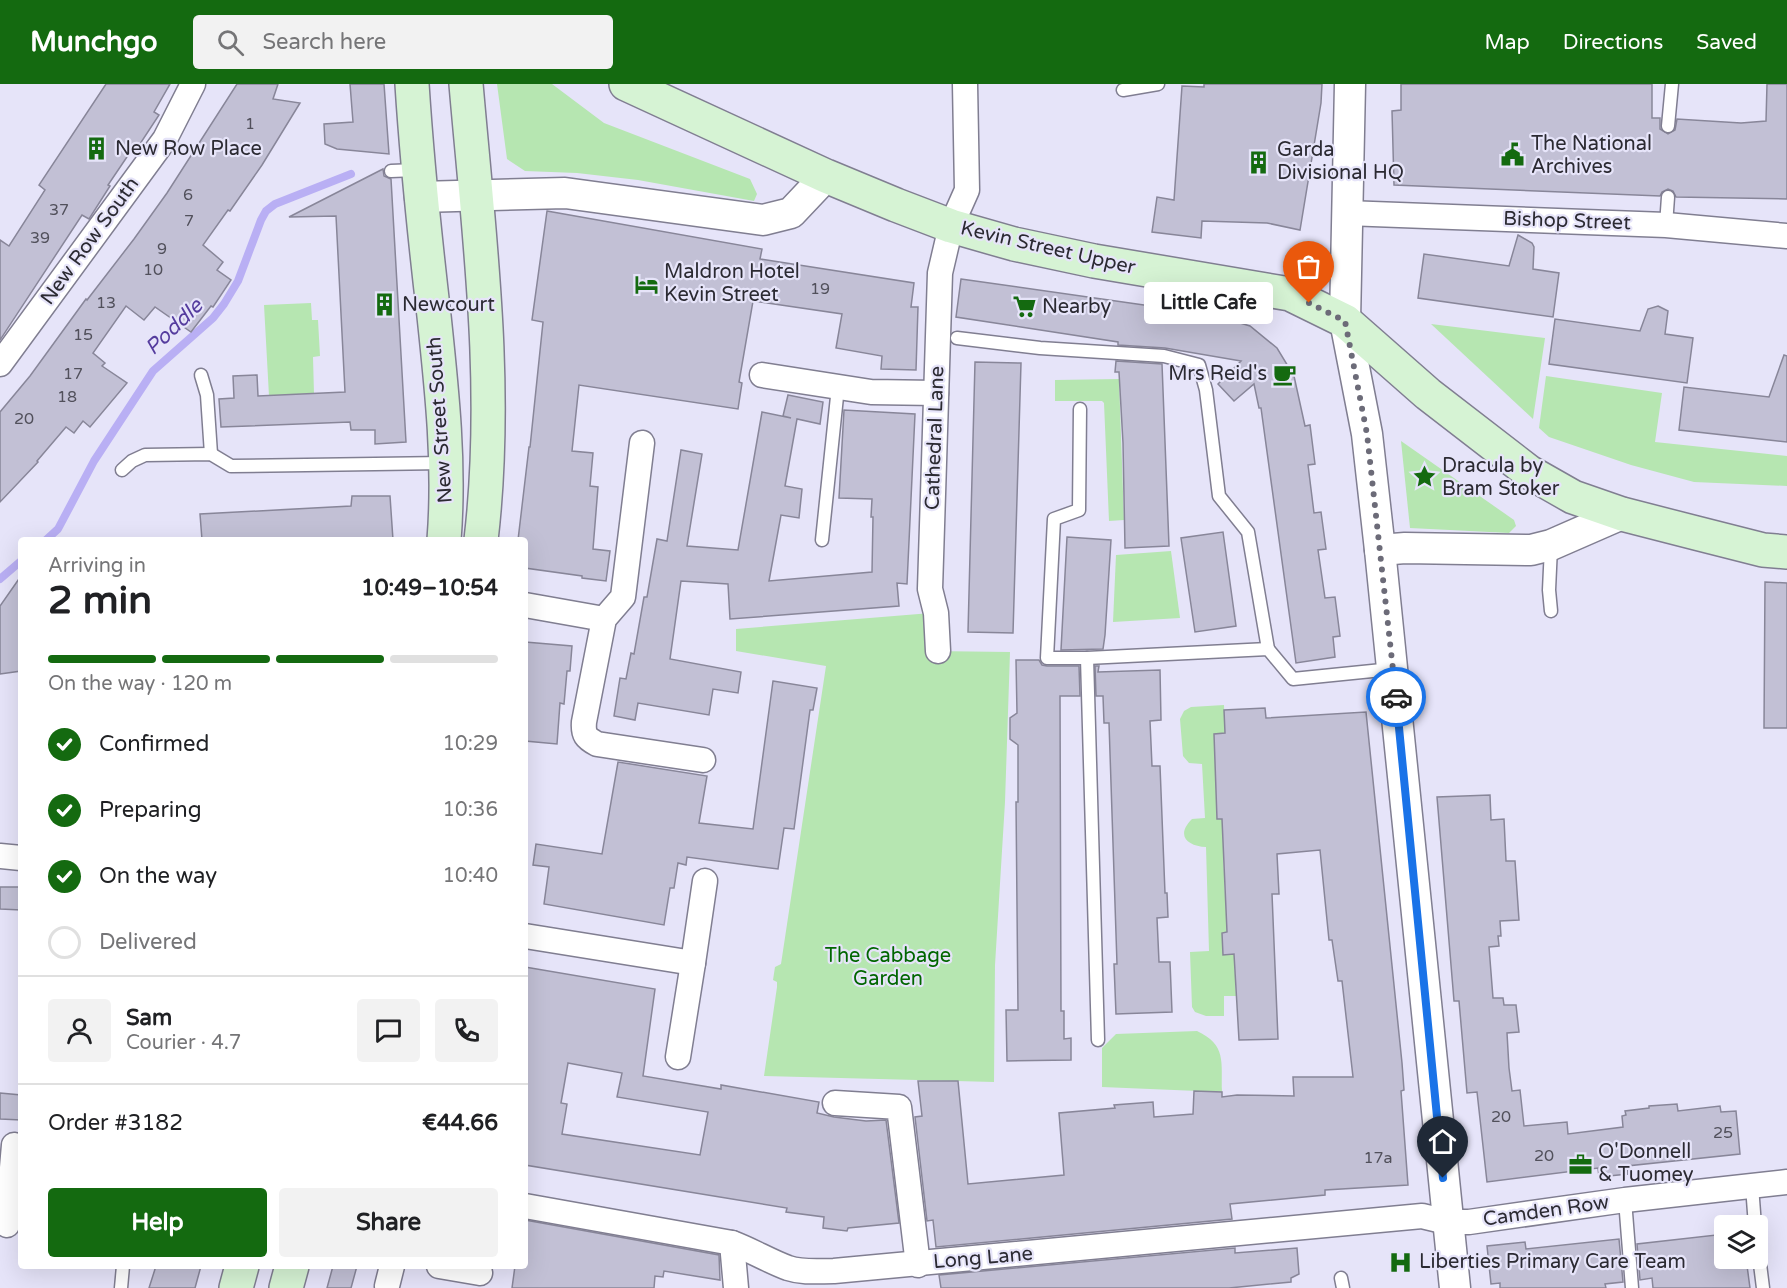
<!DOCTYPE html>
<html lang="en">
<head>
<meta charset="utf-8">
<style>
	:root { --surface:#fff; --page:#f2f2f2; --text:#202124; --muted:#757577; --line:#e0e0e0; --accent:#146a10 }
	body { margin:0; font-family:"Varela Round",sans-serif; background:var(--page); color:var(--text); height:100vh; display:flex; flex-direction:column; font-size:22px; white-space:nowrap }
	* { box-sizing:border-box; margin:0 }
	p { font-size:20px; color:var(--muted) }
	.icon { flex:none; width:33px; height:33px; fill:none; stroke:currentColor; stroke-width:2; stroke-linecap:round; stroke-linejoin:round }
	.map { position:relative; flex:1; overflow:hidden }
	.drawer { position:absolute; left:18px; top:453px; width:510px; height:732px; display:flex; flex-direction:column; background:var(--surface); border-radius:6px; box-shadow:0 6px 24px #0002 }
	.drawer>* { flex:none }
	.controls { position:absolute; left:1714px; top:1131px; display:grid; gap:12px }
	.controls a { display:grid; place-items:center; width:54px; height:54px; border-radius:6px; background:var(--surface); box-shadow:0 6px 24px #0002; font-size:30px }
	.pin { position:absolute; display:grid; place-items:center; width:51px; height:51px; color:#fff; margin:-62px -26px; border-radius:50% 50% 50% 0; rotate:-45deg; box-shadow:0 0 6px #0007 }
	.pin .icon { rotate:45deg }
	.courier { position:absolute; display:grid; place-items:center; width:60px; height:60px; margin:-30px; border:4px solid #1a73e8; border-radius:50%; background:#fff; color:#222; box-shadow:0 2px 8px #0007 }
	.bubble { position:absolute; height:42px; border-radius:6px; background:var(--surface); box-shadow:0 6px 24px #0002; font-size:20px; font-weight:700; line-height:42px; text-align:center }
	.summary em { font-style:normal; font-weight:700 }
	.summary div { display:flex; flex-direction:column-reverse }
	.summary { display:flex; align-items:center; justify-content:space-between; height:102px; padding:0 30px }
	h1 { font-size:39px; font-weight:700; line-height:45px }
	.bar { display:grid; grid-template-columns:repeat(4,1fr); gap:9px 6px; align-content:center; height:72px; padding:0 30px }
	.bar i { height:8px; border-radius:4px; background:var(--line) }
	.bar .on { background:var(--accent) }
	.bar p { grid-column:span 4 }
	.line { display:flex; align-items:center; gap:15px; padding:0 30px; border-top:2px solid var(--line) }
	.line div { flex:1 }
	.round { display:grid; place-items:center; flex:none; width:63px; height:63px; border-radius:6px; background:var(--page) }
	ol { padding:0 30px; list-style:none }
	li { display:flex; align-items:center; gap:18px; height:66px }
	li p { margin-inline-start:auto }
	li .icon { padding:6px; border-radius:50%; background:var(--accent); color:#fff; stroke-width:4 }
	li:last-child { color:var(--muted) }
	li i { width:33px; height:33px; border:3px solid var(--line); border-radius:50% }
	.action { display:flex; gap:12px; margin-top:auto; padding:12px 30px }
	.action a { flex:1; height:69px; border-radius:6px; background:var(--accent); color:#fff; font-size:24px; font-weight:700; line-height:69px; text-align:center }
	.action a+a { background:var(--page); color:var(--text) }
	header { display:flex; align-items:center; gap:36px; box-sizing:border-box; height:84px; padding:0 30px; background:var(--accent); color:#fff }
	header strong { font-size:28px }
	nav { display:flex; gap:33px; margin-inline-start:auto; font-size:21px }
	.search { width:420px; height:54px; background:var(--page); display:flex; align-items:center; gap:15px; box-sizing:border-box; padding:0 21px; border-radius:6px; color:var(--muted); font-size:22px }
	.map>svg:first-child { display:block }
	.green { fill:#b6e6b1 }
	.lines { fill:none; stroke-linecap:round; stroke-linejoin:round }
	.stream { stroke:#b9aff4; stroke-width:8 }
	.building { fill:#c2c0d5; stroke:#888699; stroke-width:1.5; fill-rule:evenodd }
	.service-casing { stroke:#807e91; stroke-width:15 }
	.minor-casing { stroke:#807e91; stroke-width:27 }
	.tertiary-casing { stroke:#807e91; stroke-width:33 }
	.secondary-casing { stroke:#807e91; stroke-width:36 }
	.service { stroke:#fff; stroke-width:12 }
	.minor { stroke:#fff; stroke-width:24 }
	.tertiary { stroke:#fff; stroke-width:30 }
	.secondary { stroke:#d6f3d4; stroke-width:33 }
	.done { stroke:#6c6b78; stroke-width:6; stroke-dasharray:0 10.8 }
	.route { stroke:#1a73e8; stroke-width:8 }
	.labels { text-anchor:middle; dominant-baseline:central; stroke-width:4.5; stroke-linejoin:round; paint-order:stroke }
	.number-label { font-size:16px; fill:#51505b }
	.poi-label { font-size:20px; fill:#2b2a32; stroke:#e6e4f9; text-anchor:start }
	.street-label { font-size:20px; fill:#2b2a32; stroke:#e6e4f9 }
	.park-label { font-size:20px; fill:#060; stroke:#e6e4f9 }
	.water-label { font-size:21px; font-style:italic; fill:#553c9e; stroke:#e6e4f9 }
</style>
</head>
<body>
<header>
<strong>Munchgo</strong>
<div class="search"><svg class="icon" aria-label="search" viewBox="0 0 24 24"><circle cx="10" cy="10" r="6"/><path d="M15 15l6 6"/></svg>Search here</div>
<nav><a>Map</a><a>Directions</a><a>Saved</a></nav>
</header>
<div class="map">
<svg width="1787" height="1204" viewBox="0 0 1787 1204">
	<rect width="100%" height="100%" fill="#e6e4f9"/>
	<g class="green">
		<path d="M497,0H552L604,39L750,95L757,110L754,117L638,96L577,89L525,87L507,75Z"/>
		<path d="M311,219L312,236H318L320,272L313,273L314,310L269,312L264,221Z"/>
		<path d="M1431,240L1545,254L1533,335Z"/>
		<path d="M1546,292L1662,309L1655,358L1787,372V402L1694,398L1631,381L1549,353L1539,344Z"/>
		<path d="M1119,295L1124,436L1109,437L1104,319L1102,317H1055V296Z"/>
		<path d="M1401,357L1514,436L1516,442L1509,449L1410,444Z"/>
		<path d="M1171,467L1180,534L1113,538L1116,471Z"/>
		<path d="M931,529V567L1010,568L1005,718L995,881L994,998L764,992L777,903V898L773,896L775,883L781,880L826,582L736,567V545Z"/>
		<path d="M1224,621L1225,649L1214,650L1215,670L1227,711L1216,712L1217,735H1228L1223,767L1225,813L1232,848L1222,849L1223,870H1234L1236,912H1224V932H1206L1195,928L1192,923L1190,868L1209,867L1206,763C1188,762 1175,752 1192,735L1205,734L1202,680L1189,679L1183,672L1180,635L1184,627L1191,623Z"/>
		<path d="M1197,947C1227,961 1221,978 1222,1008L1102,1003V964L1116,950Z"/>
	</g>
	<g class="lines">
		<g class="stream">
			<path d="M46,456L58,445L94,377L153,287L213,234L224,220L238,197L261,136L266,127L275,120L351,90"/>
			<path d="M0,495L21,477"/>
		</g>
	</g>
	<g class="building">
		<path d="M106,0H170L154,28L159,31L138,63L135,61L108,101L110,102L89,135L82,131L0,256V156L9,162L45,106L39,101Z"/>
		<path d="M237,0H278L273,15L300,19L262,81L230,127L228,126L203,161L223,178L217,186L231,196L213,223L211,222L191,248L155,223L144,236L126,222L93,269L105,279L102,282L127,299L90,343L83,337L74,349L66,343L37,377L38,378L0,418V328L30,292L86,215L87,216L134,155L167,109Z"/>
		<path d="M350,0H384L389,70L337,65L325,60L324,40L353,38Z"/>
		<path d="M1204,0H1322L1321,19L1300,146L1267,139L1202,137L1201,154L1152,148L1157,113L1174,116L1182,2L1204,3Z"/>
		<path d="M1401,0H1652V34H1660V45L1668,50L1675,46L1677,35L1741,39L1766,37L1767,0H1787V115L1676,113L1673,107L1668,105L1662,108L1660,112L1394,101L1392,27L1401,26Z"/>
		<path d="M383,85L384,92L391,95L406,358L375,360V346H351L350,338L221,343L219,315L234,314L233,292L257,291L258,312L345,308L336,132L289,133Z"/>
		<path d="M547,127L762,165L760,175L914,199L911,223H918L916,286L881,285L882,272L836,264L842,230L753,217L739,298L742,299L738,325L579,301L572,367L593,369L590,402L598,403L593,465L610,467L606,497L582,494V492L525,484V456H518L529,363H530L543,238L532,236Z"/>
		<path d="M1518,151L1532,159L1534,163L1533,185L1559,189L1553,233L1418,214L1424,170L1509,182Z"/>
		<path d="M961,195L1214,231L1250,242L1277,264L1294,292L1305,342L1310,341L1315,380L1308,381L1314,429L1321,428L1326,465L1318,466L1325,514L1335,513L1340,552L1333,553L1335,573L1296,579L1261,324H1259L1254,300L1234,317L1218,300L1241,277L1165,264L1118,261V258L956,233Z"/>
		<path d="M1658,222L1668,227L1665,250L1693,254L1687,299L1549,280L1555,235L1640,247L1648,225Z"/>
		<path d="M1784,271L1787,272V358L1679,346L1684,303L1769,313Z"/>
		<path d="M1116,277L1162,280L1169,462L1125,464L1123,359L1119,288H1115Z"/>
		<path d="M975,278L1021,279L1013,549L968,548Z"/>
		<path d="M788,311L823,318L820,340L797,335L785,402L802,405L799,434L781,431L769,497L872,488L873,433H871L872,415L839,414L844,326L915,330L907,500L897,499L899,522L730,535L728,500L681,497L670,575L741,588L738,609L713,605L709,631L638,619L635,636L614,632L620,594L626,595L631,569L634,570L644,513H647L657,455L667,457L681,366L702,370L687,462L738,466L762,328L791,334L783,332Z"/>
		<path d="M352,412H390L393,456H202L200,430L351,422Z"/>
		<path d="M1223,448L1236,542L1195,548L1181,454Z"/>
		<path d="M1067,453L1111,456L1105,551L1103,565L1061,566Z"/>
		<path d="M21,492V587L0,590V522Z"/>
		<path d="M1765,498L1787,499V644H1764Z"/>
		<path d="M525,558L572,562L570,587H567L564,620L560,619L557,660L525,657Z"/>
		<path d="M1016,576H1039L1042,581L1047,582H1079L1080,612H1060L1061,927H1064V955L1071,954V976L1007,977L1006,926H1018L1016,718H1018V661L1010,655V634L1017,629Z"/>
		<path d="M1095,582H1099L1098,588L1160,586L1161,636L1150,637L1152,682H1160L1165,809H1167L1168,833L1157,834L1159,878H1170L1172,928L1116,930L1114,880H1117L1109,639H1104L1103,612H1096Z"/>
		<path d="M773,597L817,604L813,626H810L794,745L784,744L778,785L687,773L686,781L678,779L674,804H670L664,841L544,820L549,783L533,781L536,760L602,770L618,678L707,692L699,739L753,745Z"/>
		<path d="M1265,624L1266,634L1366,628L1402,979L1404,1006L1401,1007L1408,1101L1325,1106V1111L1230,1120L1232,1135L936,1163L933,1136L927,1137L915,1033L922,1032L918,997H958L968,1100L1064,1091L1059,1029L1115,1024L1114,1021L1153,1018L1154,1033L1193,1030L1194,1007L1222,1008V1013L1237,1011L1294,1012L1293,993H1353L1342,897H1338L1332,856H1329L1320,766L1277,770L1279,810H1272L1278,955L1239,956L1234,870L1223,871L1222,849L1227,848L1222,735H1217L1214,650L1225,649L1224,626Z"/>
		<path d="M1490,711L1491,736L1504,735L1506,777H1515L1519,836L1500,837L1501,852H1498L1499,862L1489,863L1493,914H1503L1504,921H1516L1519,948L1507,949L1509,984L1512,1007L1520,1006L1524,1042L1567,1038L1568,1050L1623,1043L1622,1032L1626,1031L1625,1027L1649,1024V1022L1677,1020L1678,1027L1720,1022L1721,1028L1736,1027L1740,1070L1627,1082L1628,1090L1599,1093L1598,1084L1487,1098L1477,1008L1467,1009L1459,917H1454L1437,713Z"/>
		<path d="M0,803H21V826L0,825Z"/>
		<path d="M525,883L655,905L643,992L721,1005V1001L819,1018L817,1029L834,1033L866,1037L886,1036L899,1139L848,1144L847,1147L823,1144L824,1133L786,1128L787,1124L525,1081ZM568,979L622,989L617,1013L708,1028L700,1071L562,1050L567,1020L561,1019Z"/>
		<path d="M0,1009L21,1011V1036L0,1035Z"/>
		<path d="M525,1136L719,1171L720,1196L664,1187L663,1193L655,1192L654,1204H512L515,1182H525Z"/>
		<path d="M1725,1150V1174H1746L1750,1204H1653L1652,1194L1640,1196L1637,1160Z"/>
		<path d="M1619,1155L1623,1198L1605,1200L1606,1204H1500V1199L1491,1200L1487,1162L1525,1158L1526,1165Z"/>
		<path d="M1235,1164V1169L1297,1164L1299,1190L1291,1194V1198L1229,1204H941L939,1191Z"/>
		<path d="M156,1182H201L195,1204H149Z"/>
		<path d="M333,1182H357L351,1204H327Z"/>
	</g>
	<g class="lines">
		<defs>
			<g id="service">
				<path d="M1123,6L1158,0"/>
				<path d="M1668,42L1672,0"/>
				<path d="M391,87L416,86"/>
				<path d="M1666,141L1668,113"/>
				<path d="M957,254L1040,264L1164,272L1199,281L1206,306L1219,412L1248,448L1268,565"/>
				<path d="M201,291L207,311L211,370"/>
				<path d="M1080,325L1079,426L1054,435L1047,574H1087L1268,565L1293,595L1392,585"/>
				<path d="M122,386L132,377L145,371L211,370L231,382L444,379"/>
				<path d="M822,456L838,303"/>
				<path d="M1551,463L1549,506L1551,527"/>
				<path d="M1087,574L1098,956"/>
				<path d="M1752,1102L1755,1142"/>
				<path d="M1625,1116L1632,1204"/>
				<path d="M1758,1164L1763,1204"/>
				<path d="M1341,1194L1343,1204"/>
				<path d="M121,1204L123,1182"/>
			</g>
			<g id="minor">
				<path d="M1346,129L1666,141L1787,152"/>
				<path d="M0,280L165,55L193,0"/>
				<path d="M762,291L871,308L936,309"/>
				<path d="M642,359L623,513L604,535L584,638C583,651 586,654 597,660L703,676"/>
				<path d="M525,521L604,535"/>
				<path d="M938,567L936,529L930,505L940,189L951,142L967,106L965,0"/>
				<path d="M0,772L21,774"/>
				<path d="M525,852L693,879L705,797"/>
				<path d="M678,973L693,879"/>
				<path d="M835,1019L899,1023L918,1181"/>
				<path d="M525,1122L732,1159C751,1166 769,1177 788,1184C803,1189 819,1187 834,1187L1422,1132L1447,1138H1469L1625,1116L1787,1098"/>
				<path d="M7,1141L14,1061"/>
				<path d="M732,1159L736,1204"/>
				<path d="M439,1182L480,1189"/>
				<path d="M387,1202L392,1182"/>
			</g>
			<g id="tertiary">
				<path d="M1350,0L1345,237L1367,350L1380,466L1455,1204"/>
				<path d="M420,113L565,109L763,136L791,129L826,92"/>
				<path d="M1380,466L1405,464L1531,466L1551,461L1622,430"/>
			</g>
			<g id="secondary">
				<path d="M412,0C417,78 425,155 434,232C442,307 450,381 444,456"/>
				<path d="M466,0C479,151 499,304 481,456"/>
				<path d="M626,0L826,92L896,121L951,142L1014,160L1094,177L1290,210L1345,237L1428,310L1529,388L1573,413L1622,430L1696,449L1763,466L1787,468"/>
				<path d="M236,1204L242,1182"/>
				<path d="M286,1204L292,1182"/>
			</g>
		</defs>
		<use href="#service" class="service-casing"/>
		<use href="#minor" class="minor-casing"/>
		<use href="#tertiary" class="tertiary-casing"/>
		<use href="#secondary" class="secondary-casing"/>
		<use href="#service" class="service"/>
		<use href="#minor" class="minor"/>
		<use href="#tertiary" class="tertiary"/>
		<use href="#secondary" class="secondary"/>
	</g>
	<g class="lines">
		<path class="done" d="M1309,219L1345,237L1367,350L1396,613"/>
		<path class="route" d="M1396,613L1443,1094"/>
	</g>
	<defs>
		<symbol id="building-bare" viewBox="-9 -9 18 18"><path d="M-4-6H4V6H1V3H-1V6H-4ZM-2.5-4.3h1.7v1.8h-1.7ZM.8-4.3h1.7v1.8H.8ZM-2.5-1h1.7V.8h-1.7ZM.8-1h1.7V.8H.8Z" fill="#146a10" stroke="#e6e4f9" stroke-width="2.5" paint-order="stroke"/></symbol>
		<symbol id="civic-bare" viewBox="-9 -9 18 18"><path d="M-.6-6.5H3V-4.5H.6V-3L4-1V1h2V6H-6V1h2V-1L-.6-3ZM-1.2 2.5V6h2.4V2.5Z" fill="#146a10" stroke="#e6e4f9" stroke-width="2.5" paint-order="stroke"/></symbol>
		<symbol id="hotel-bare" viewBox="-9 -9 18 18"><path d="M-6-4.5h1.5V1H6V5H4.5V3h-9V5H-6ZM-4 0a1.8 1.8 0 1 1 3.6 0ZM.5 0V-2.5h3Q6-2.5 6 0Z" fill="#146a10" stroke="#e6e4f9" stroke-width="2.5" paint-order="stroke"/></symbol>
		<symbol id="supermarket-bare" viewBox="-9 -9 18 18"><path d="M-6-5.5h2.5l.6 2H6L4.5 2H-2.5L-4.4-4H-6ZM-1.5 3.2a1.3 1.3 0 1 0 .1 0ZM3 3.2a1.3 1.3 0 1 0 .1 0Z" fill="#146a10" stroke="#e6e4f9" stroke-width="2.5" paint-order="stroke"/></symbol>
		<symbol id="cafe-bare" viewBox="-9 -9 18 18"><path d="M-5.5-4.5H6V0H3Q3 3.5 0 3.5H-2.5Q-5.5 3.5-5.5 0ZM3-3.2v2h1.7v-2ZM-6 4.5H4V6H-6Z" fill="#146a10" stroke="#e6e4f9" stroke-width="2.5" paint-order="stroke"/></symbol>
		<symbol id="sight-bare" viewBox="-9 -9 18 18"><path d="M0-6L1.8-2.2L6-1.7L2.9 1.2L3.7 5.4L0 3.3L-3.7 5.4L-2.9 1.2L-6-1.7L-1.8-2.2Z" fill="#146a10" stroke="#e6e4f9" stroke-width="2.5" paint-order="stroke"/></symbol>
		<symbol id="office-bare" viewBox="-9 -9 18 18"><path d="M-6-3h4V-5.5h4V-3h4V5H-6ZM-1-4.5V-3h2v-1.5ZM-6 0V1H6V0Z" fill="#146a10" stroke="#e6e4f9" stroke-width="2.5" paint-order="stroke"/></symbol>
		<symbol id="hospital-bare" viewBox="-9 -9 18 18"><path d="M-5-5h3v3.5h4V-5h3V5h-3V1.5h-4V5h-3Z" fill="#146a10" stroke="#e6e4f9" stroke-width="2.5" paint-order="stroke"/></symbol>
	</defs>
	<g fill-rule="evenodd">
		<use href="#building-bare" x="80" y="48" width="33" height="33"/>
		<use href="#civic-bare" x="1496" y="54" width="33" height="33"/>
		<use href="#building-bare" x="1242" y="62" width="33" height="33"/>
		<use href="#hotel-bare" x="630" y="184" width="33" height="33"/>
		<use href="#building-bare" x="368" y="204" width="33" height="33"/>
		<use href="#supermarket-bare" x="1008" y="206" width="33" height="33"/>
		<use href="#cafe-bare" x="1268" y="274" width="33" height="33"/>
		<use href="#sight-bare" x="1408" y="376" width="33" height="33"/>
		<use href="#office-bare" x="1564" y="1064" width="33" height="33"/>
		<use href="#hospital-bare" x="1384" y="1162" width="33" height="33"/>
	</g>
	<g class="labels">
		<g class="number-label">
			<text x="250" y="40">1</text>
			<text x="188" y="111">6</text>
			<text x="59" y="126">37</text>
			<text x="189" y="137">7</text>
			<text x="40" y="154">39</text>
			<text x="162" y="165">9</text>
			<text x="153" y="186">10</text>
			<text x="820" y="205">19</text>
			<text x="106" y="219">13</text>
			<text x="83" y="251">15</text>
			<text x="73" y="290">17</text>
			<text x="67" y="313">18</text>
			<text x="24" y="335">20</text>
			<text x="1501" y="1033">20</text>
			<text x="1723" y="1049">25</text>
			<text x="1544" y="1072">20</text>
			<text x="1378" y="1074">17a</text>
		</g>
		<g class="poi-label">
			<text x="1531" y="60">The National<tspan x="1531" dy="23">Archives</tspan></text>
			<text x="115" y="65">New Row Place</text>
			<text x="1277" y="66">Garda<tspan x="1277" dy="23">Divisional HQ</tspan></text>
			<text x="664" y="188">Maldron Hotel<tspan x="664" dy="23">Kevin Street</tspan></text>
			<text x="402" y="221">Newcourt</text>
			<text x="1042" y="223">Nearby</text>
			<text x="1267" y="290" text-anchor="end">Mrs Reid's</text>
			<text x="1442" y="382">Dracula by<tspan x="1442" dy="23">Bram Stoker</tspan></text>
			<text x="1598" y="1068">O'Donnell<tspan x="1598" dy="23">&amp; Tuomey</tspan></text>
			<text x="1419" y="1178">Liberties Primary Care Team</text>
		</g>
		<g class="street-label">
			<text transform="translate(1567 137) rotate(2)">Bishop Street</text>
			<text transform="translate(90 157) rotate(-54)">New Row South</text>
			<text transform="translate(1048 164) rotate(13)">Kevin Street Upper</text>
			<text transform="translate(440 336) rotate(-94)">New Street South</text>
			<text transform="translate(935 354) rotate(-88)">Cathedral Lane</text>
			<text transform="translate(1546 1127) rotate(-8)">Camden Row</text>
			<text transform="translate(983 1174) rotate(-5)">Long Lane</text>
		</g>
		<g class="park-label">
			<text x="888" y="872">The Cabbage<tspan x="888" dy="23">Garden</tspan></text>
		</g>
		<g class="water-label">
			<text transform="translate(174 243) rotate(-44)">Poddle</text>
		</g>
	</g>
</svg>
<div class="controls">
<a><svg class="icon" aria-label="layers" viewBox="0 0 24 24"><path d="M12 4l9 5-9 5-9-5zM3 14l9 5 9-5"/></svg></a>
</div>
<div class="pin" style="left:1309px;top:219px;background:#ea580c"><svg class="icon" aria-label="bag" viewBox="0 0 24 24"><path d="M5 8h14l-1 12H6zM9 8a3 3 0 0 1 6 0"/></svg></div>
<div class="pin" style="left:1443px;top:1094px;background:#1f2937"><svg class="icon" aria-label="home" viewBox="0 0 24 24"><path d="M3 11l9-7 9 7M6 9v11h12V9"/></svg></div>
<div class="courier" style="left:1396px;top:613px"><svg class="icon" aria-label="car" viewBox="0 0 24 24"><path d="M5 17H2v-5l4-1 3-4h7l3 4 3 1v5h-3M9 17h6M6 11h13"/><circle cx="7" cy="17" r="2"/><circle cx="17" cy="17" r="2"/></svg></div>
<div class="bubble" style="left:1144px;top:198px;width:129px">Little Cafe</div>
<section class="drawer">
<div class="summary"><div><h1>2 min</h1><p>Arriving in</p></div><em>10:49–10:54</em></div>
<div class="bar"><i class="on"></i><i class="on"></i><i class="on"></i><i></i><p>On the way · 120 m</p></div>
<ol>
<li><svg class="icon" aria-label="check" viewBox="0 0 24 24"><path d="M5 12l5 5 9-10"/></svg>Confirmed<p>10:29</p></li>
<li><svg class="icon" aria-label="check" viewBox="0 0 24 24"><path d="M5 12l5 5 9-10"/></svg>Preparing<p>10:36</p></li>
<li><svg class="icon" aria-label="check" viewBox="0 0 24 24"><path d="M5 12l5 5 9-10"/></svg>On the way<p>10:40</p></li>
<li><i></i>Delivered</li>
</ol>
<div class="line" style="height:108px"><a class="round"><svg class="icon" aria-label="person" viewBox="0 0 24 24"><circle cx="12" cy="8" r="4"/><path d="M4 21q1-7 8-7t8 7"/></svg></a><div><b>Sam</b><p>Courier · 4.7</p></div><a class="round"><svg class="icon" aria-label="chat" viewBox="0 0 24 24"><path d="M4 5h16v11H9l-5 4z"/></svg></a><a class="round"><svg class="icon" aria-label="phone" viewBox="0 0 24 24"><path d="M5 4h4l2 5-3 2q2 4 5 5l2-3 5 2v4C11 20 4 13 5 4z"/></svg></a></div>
<div class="line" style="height:78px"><div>Order #3182</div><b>€44.66</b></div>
<div class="action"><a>Help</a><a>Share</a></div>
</section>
</div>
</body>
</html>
